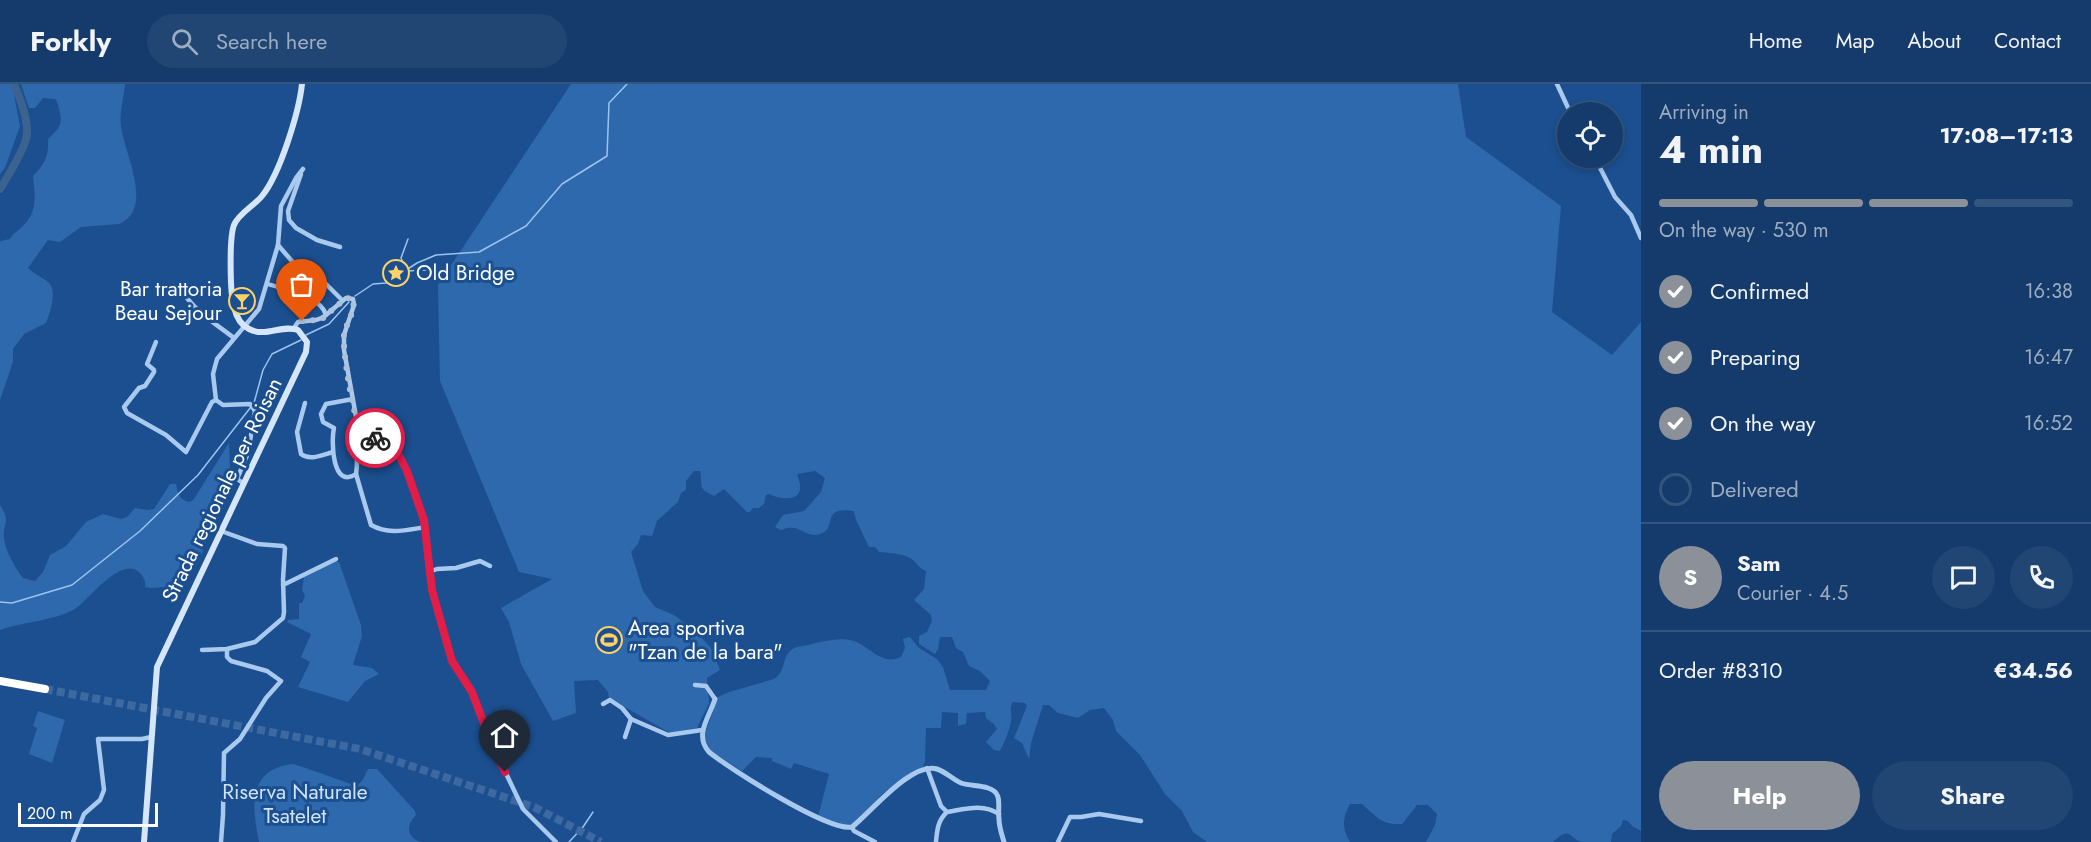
<!DOCTYPE html>
<html lang="en">
<head>
<meta charset="utf-8">
<style>
	:root { --surface:#143b6b; --page:#214673; --text:#f1f3f6; --muted:#9dadc1; --line:#33557e; --accent:#8c9099 }
	body { margin:0; font-family:Jost,sans-serif; background:var(--page); color:var(--text); height:100vh; display:flex; flex-direction:column; font-size:22px; white-space:nowrap }
	* { box-sizing:border-box; margin:0 }
	p { font-size:20px; color:var(--muted) }
	.icon { flex:none; width:33px; height:33px; fill:none; stroke:currentColor; stroke-width:2; stroke-linecap:round; stroke-linejoin:round }
	.map { position:relative; flex:1; overflow:hidden }
	.details { display:flex; flex-direction:column; background:var(--surface); width:450px }
	.details>* { flex:none }
	.controls { position:absolute; left:1557px; top:18px; display:grid; gap:12px }
	.controls a { display:grid; place-items:center; width:66px; height:66px; border-radius:50%; background:var(--surface); box-shadow:0 3px 9px #0003,0 0 0 2px var(--line); font-size:30px }
	.scale { position:absolute; left:18px; bottom:15px; width:140px; box-sizing:border-box; padding-left:6px; border:3px solid #fff; border-top:0; font-size:16px; line-height:21px; white-space:nowrap; color:#fff; -webkit-text-stroke:4px #1b4f8f; paint-order:stroke }
	.pin { position:absolute; display:grid; place-items:center; width:51px; height:51px; color:#fff; margin:-62px -26px; border-radius:50% 50% 50% 0; rotate:-45deg; box-shadow:0 0 6px #0007 }
	.pin .icon { rotate:45deg }
	.courier { position:absolute; display:grid; place-items:center; width:60px; height:60px; margin:-30px; border:4px solid #e11d48; border-radius:50%; background:#fff; color:#222; box-shadow:0 2px 8px #0007 }
	.overview em { font-style:normal; font-weight:700 }
	.overview div { display:flex; flex-direction:column-reverse }
	.overview { display:flex; align-items:center; justify-content:space-between; height:102px; padding:0 18px }
	h1 { font-size:39px; font-weight:700; line-height:45px }
	.bar { display:grid; grid-template-columns:repeat(4,1fr); gap:9px 6px; align-content:center; height:72px; padding:0 18px }
	.bar i { height:8px; border-radius:4px; background:var(--line) }
	.bar .selected { background:var(--accent) }
	.bar p { grid-column:span 4 }
	.line { display:flex; align-items:center; gap:15px; padding:0 18px; border-top:2px solid var(--line) }
	.line div { flex:1 }
	.round { display:grid; place-items:center; flex:none; width:63px; height:63px; border-radius:32px; background:var(--page) }
	ol { padding:0 18px; list-style:none }
	li { display:flex; align-items:center; gap:18px; height:66px }
	li p { margin-inline-start:auto }
	li .icon { padding:6px; border-radius:50%; background:var(--accent); color:#fff; stroke-width:4 }
	li:last-child { color:var(--muted) }
	li i { width:33px; height:33px; border:3px solid var(--line); border-radius:50% }
	.button { display:flex; gap:12px; margin-top:auto; padding:12px 18px }
	.button a { flex:1; height:69px; border-radius:36px; background:var(--accent); color:#fff; font-size:24px; font-weight:700; line-height:69px; text-align:center }
	.button a+a { background:var(--page); color:var(--text) }
	header { display:flex; align-items:center; gap:36px; box-sizing:border-box; height:84px; padding:0 30px; background:var(--surface); border-bottom:2px solid var(--line) }
	header strong { font-size:28px }
	nav { display:flex; gap:33px; margin-inline-start:auto; font-size:21px }
	.search { width:420px; height:54px; background:var(--page); display:flex; align-items:center; gap:15px; box-sizing:border-box; padding:0 21px; border-radius:33px; color:var(--muted); font-size:22px }
	main { display:flex; flex:1; min-height:0 }
	.map>svg:first-child { display:block }
	.green { fill:#2e69ad }
	.lines { fill:none; stroke-linecap:round; stroke-linejoin:round }
	.stream { stroke:#9cc4f0; stroke-width:1.5 }
	.river { stroke:#3c6290; stroke-width:8 }
	.motorway-tunnel { stroke:#3d69a0; stroke-width:8; stroke-dasharray:8 4; stroke-linecap:butt }
	.minor { stroke:#a9c9ee; stroke-width:4.5 }
	.tertiary { stroke:#a9c9ee; stroke-width:5 }
	.secondary { stroke:#d6e6fa; stroke-width:6 }
	.motorway { stroke:#fff; stroke-width:8 }
	.done { stroke:#afc1d8; stroke-width:6; stroke-dasharray:0 10.8 }
	.route { stroke:#e11d48; stroke-width:8 }
	.labels { text-anchor:middle; dominant-baseline:central; stroke-width:6; stroke-linejoin:round; paint-order:stroke }
	.poi-label { font-size:21px; fill:#fff; stroke:#1b4f8f; text-anchor:start }
	.street-label { font-size:21px; fill:#fff; stroke:#1b4f8f }
	.park-label { font-size:21px; fill:#cfe3fa; stroke:#1b4f8f }
</style>
</head>
<body>
<header>
<strong>Forkly</strong>
<div class="search"><svg class="icon" aria-label="search" viewBox="0 0 24 24"><circle cx="10" cy="10" r="6"/><path d="M15 15l6 6"/></svg>Search here</div>
<nav><a>Home</a><a>Map</a><a>About</a><a>Contact</a></nav>
</header>
<main>
<div class="map">
<svg width="1641" height="758" viewBox="0 0 1641 758">
	<rect width="100%" height="100%" fill="#1b4f8f"/>
	<g class="green">
		<path d="M0,0H12L20,42L5,84L0,90Z"/>
		<path d="M21,0H125C124,13 119,29 121,42C124,69 155,125 119,140L81,143L60,158L48,156L28,184C34,190 42,193 48,198C58,206 50,229 46,239L24,250L13,265V278L0,316V157L10,155C13,149 18,147 23,142C38,128 35,110 33,92C45,80 49,71 48,55C57,46 63,42 60,29C58,23 59,20 55,15L43,14L35,24H29Z"/>
		<path d="M571,0H1458L1466,53L1561,122L1552,228L1612,271L1641,238V747L1632,742L1628,737L1623,736L1621,742L1612,750L1611,758C1602,758 1590,758 1582,758C1568,754 1571,741 1553,758H1426L1435,741L1437,730L1428,721H1417L1402,740C1381,741 1377,733 1362,720H1350C1343,733 1341,744 1350,758H1207L1193,748L1182,727L1165,710L1140,671L1116,647L1113,636L1104,624L1090,626L1078,634L1058,629L1049,621H1043L1031,659L1029,675L1022,659L1014,654L1027,622L1025,619L1013,618C1008,625 1013,629 1011,637C1009,648 1005,657 1000,667L994,666L986,658L997,645L994,640L986,634L985,628L967,629L966,640L958,642V629L942,628L941,644H926L925,677L923,683L883,709L853,740L848,743L818,733L829,690L794,679L791,685L772,677V674L756,673L742,687L711,667L704,653L718,613L729,608L774,595C786,587 782,575 790,567C795,562 806,562 812,560C824,557 837,554 850,556C868,559 880,583 901,573L905,564L903,555L910,553L919,564L937,575L943,583L950,606H986L990,597L980,587L969,582L963,568L956,564L952,553H940L938,565L935,570L919,560V552L927,548L932,537L931,531L914,516L924,505L926,487C919,484 919,482 914,477C905,469 890,469 879,468L875,463H869L856,436L854,427C819,422 839,444 820,450C804,455 801,438 781,446L775,443L783,431L804,427L821,408L825,394L815,387L797,390C798,395 801,399 800,405C798,419 777,414 769,410L766,411L764,420L759,424H753L750,428H747L724,405L714,412C697,404 703,403 700,387H694L686,397V406L681,409L678,418L657,437L652,452L641,451L638,460L631,468L643,507L655,523L674,531L696,548L711,564L720,586L707,594L709,619L697,644L670,649L609,614L608,608L598,596L574,597L576,629L553,637L521,580L509,538L501,524L552,495L519,488L440,297L438,201Z"/>
		<path d="M229,359L230,384L208,434L214,439L209,446L202,470L191,491L183,489L174,502L151,504L145,503C146,497 144,495 141,490C122,468 88,518 73,526C52,537 22,538 0,546V421C12,439 2,439 4,454C5,466 15,484 23,494L35,497L43,488L50,471L66,462L86,438L103,430L121,435L127,433L135,424L147,426L154,425L170,400H176C178,410 179,416 190,418L194,415Z"/>
		<path d="M334,477L339,478L361,541L362,552L353,581L372,584L379,590L365,597L348,618L298,603L310,578L301,573L311,550L287,538L288,536L299,535V519H302L305,512L302,506L304,493Z"/>
		<path d="M38,627L65,636L52,679L29,670L37,644L33,642Z"/>
		<path d="M292,680C304,682 352,702 357,701C363,699 365,690 368,685H377L415,727L416,731C406,741 406,753 421,758H259C252,723 247,686 292,680Z"/>
	</g>
	<g class="lines">
		<g class="stream">
			<path d="M408,155L401,174L407,187L426,186"/>
			<path d="M355,212L373,200L386,199L417,179L436,171L479,168L526,142L562,100L607,72L609,19L627,0"/>
			<path d="M306,251L329,240L349,218"/>
			<path d="M0,518L12,519L72,501L140,447L198,391L254,319L263,286L272,270L301,256"/>
			<path d="M569,758L583,743L593,728"/>
		</g>
		<path class="river" d="M0,105C8,92 26,64 27,50C28,35 20,14 14,0"/>
		<path class="motorway-tunnel" d="M45,605L360,665L534,723L601,758"/>
		<g class="minor">
			<path d="M1557,0L1570,28"/>
			<path d="M1595,74L1615,113L1631,131L1641,154"/>
			<path d="M301,90L288,127L289,136L296,144L317,156L340,163"/>
			<path d="M278,161L297,183L316,190L342,216"/>
			<path d="M268,200C285,206 320,211 326,231C318,238 309,236 298,238L294,244"/>
			<path d="M183,208C196,229 215,239 234,254"/>
			<path d="M326,231L346,214L353,215L354,221L344,251V266L357,338L365,349L390,360L400,371L424,436L432,506L452,577L472,608L491,658L523,725L556,758"/>
			<path d="M156,258L147,280L154,286V288L145,302L139,304L124,323L127,329L166,351L186,368L212,318L216,316"/>
			<path d="M353,315L326,320L321,330L323,338L334,344C331,357 332,406 356,390C357,383 358,376 356,370C353,359 349,353 351,341L357,338"/>
			<path d="M305,319L297,348L301,370C310,377 322,371 333,368"/>
			<path d="M356,390L371,441C389,451 406,446 426,443"/>
			<path d="M243,399L237,395L248,369L255,327L250,320L223,321L216,316L213,290L217,275L259,225L278,161L281,122L296,94L303,85"/>
			<path d="M429,488L437,485L456,484L480,477L490,482"/>
			<path d="M283,501L336,475"/>
			<path d="M202,566L227,565L255,558L283,534L284,528L283,495L285,464L283,462L257,460L221,447"/>
			<path d="M695,601L706,602L715,615"/>
			<path d="M603,620L610,616L622,624L631,635L668,651L702,646"/>
			<path d="M625,653L631,635"/>
			<path d="M927,684L941,722L947,728"/>
			<path d="M852,743L854,747L875,758"/>
			<path d="M73,758L84,730L100,716L104,706L98,655H142L151,653"/>
			<path d="M221,758L223,731L224,669L240,655L266,614L281,597L267,587L231,577L227,573V565"/>
			<path d="M936,758C937,746 938,736 947,728C965,725 983,719 999,730"/>
			<path d="M1058,758L1070,733H1081L1099,730L1141,737"/>
		</g>
		<path class="tertiary" d="M715,615C709,634 694,651 709,668C730,685 829,748 852,743C870,729 912,677 937,685C946,688 952,695 961,699C970,702 979,701 988,704C1004,709 997,723 999,735C999,743 1002,751 1004,758"/>
		<path class="secondary" d="M144,758L157,583L306,268L307,258L298,246C282,240 266,254 249,245C241,241 236,232 234,223C230,210 229,154 234,141C239,129 254,122 262,112C280,90 299,28 302,0"/>
		<path class="motorway" d="M0,597L45,605"/>
	</g>
	<g class="lines">
		<path class="done" d="M302,237L318,236L323,234L346,214L353,215C356,227 346,239 344,251C342,264 353,333 360,344C364,350 369,352 375,354"/>
		<path class="route" d="M375,354L394,362L407,387L424,436L432,506L452,577L472,608L491,658L505,688"/>
	</g>
	<defs>
		<symbol id="sight-ring" viewBox="-11 -11 22 22"><circle r="9.5" fill="#1b4f8f" stroke="#ffd166" stroke-width="1.5"/><path d="M0-6L1.8-2.2L6-1.7L2.9 1.2L3.7 5.4L0 3.3L-3.7 5.4L-2.9 1.2L-6-1.7L-1.8-2.2Z" fill="#ffd166"/></symbol>
		<symbol id="bar-ring" viewBox="-11 -11 22 22"><circle r="9.5" fill="#1b4f8f" stroke="#ffd166" stroke-width="1.5"/><path d="M-6-5H6L.8 .8V4.5H3.5V6h-7V4.5H-.8V.8Z" fill="#ffd166"/></symbol>
		<symbol id="stadium-ring" viewBox="-11 -11 22 22"><circle r="9.5" fill="#1b4f8f" stroke="#ffd166" stroke-width="1.5"/><path d="M0-5a6.5 5 0 1 0 0 10a6.5 5 0 1 0 0-10ZM-3.5-1.8h7v3.6h-7Z" fill="#ffd166"/></symbol>
	</defs>
	<g fill-rule="evenodd">
		<use href="#sight-ring" x="381" y="174" width="30" height="30"/>
		<use href="#bar-ring" x="227" y="202" width="30" height="30"/>
		<use href="#stadium-ring" x="594" y="541" width="30" height="30"/>
	</g>
	<g class="labels">
		<g class="poi-label">
			<text x="416" y="189">Old Bridge</text>
			<text x="222" y="205" text-anchor="end">Bar trattoria<tspan x="222" dy="24">Beau Sejour</tspan></text>
			<text x="628" y="544">Area sportiva<tspan x="628" dy="24">"Tzan de la bara"</tspan></text>
		</g>
		<g class="street-label">
			<text transform="translate(222 406) rotate(-64)">Strada regionale per Roisan</text>
		</g>
		<g class="park-label">
			<text x="295" y="708">Riserva Naturale<tspan x="295" dy="24">Tsatelet</tspan></text>
		</g>
	</g>
</svg>
<div class="controls">
<a><svg class="icon" aria-label="locate" viewBox="0 0 24 24"><circle cx="12" cy="12" r="6"/><path d="M12 2v4M12 18v4M2 12h4M18 12h4"/></svg></a>
</div>
<div class="scale">200 m</div>
<div class="pin" style="left:302px;top:237px;background:#ea580c"><svg class="icon" aria-label="bag" viewBox="0 0 24 24"><path d="M5 8h14l-1 12H6zM9 8a3 3 0 0 1 6 0"/></svg></div>
<div class="pin" style="left:505px;top:688px;background:#1f2937"><svg class="icon" aria-label="home" viewBox="0 0 24 24"><path d="M3 11l9-7 9 7M6 9v11h12V9"/></svg></div>
<div class="courier" style="left:375px;top:354px"><svg class="icon" aria-label="bike" viewBox="0 0 24 24"><circle cx="6" cy="16" r="4"/><circle cx="18" cy="16" r="4"/><path d="M6 16l4-8h5l3 8M10 8l3 8H6M13 5h3"/></svg></div>
</div>
<section class="details">
<div class="overview"><div><h1>4 min</h1><p>Arriving in</p></div><em>17:08–17:13</em></div>
<div class="bar"><i class="selected"></i><i class="selected"></i><i class="selected"></i><i></i><p>On the way · 530 m</p></div>
<ol>
<li><svg class="icon" aria-label="check" viewBox="0 0 24 24"><path d="M5 12l5 5 9-10"/></svg>Confirmed<p>16:38</p></li>
<li><svg class="icon" aria-label="check" viewBox="0 0 24 24"><path d="M5 12l5 5 9-10"/></svg>Preparing<p>16:47</p></li>
<li><svg class="icon" aria-label="check" viewBox="0 0 24 24"><path d="M5 12l5 5 9-10"/></svg>On the way<p>16:52</p></li>
<li><i></i>Delivered</li>
</ol>
<div class="line" style="height:108px"><b class="round" style="background:var(--accent);color:#fff">S</b><div><b>Sam</b><p>Courier · 4.5</p></div><a class="round"><svg class="icon" aria-label="chat" viewBox="0 0 24 24"><path d="M4 5h16v11H9l-5 4z"/></svg></a><a class="round"><svg class="icon" aria-label="phone" viewBox="0 0 24 24"><path d="M5 4h4l2 5-3 2q2 4 5 5l2-3 5 2v4C11 20 4 13 5 4z"/></svg></a></div>
<div class="line" style="height:78px"><div>Order #8310</div><b>€34.56</b></div>
<div class="button"><a>Help</a><a>Share</a></div>
</section>
</main>
</body>
</html>
